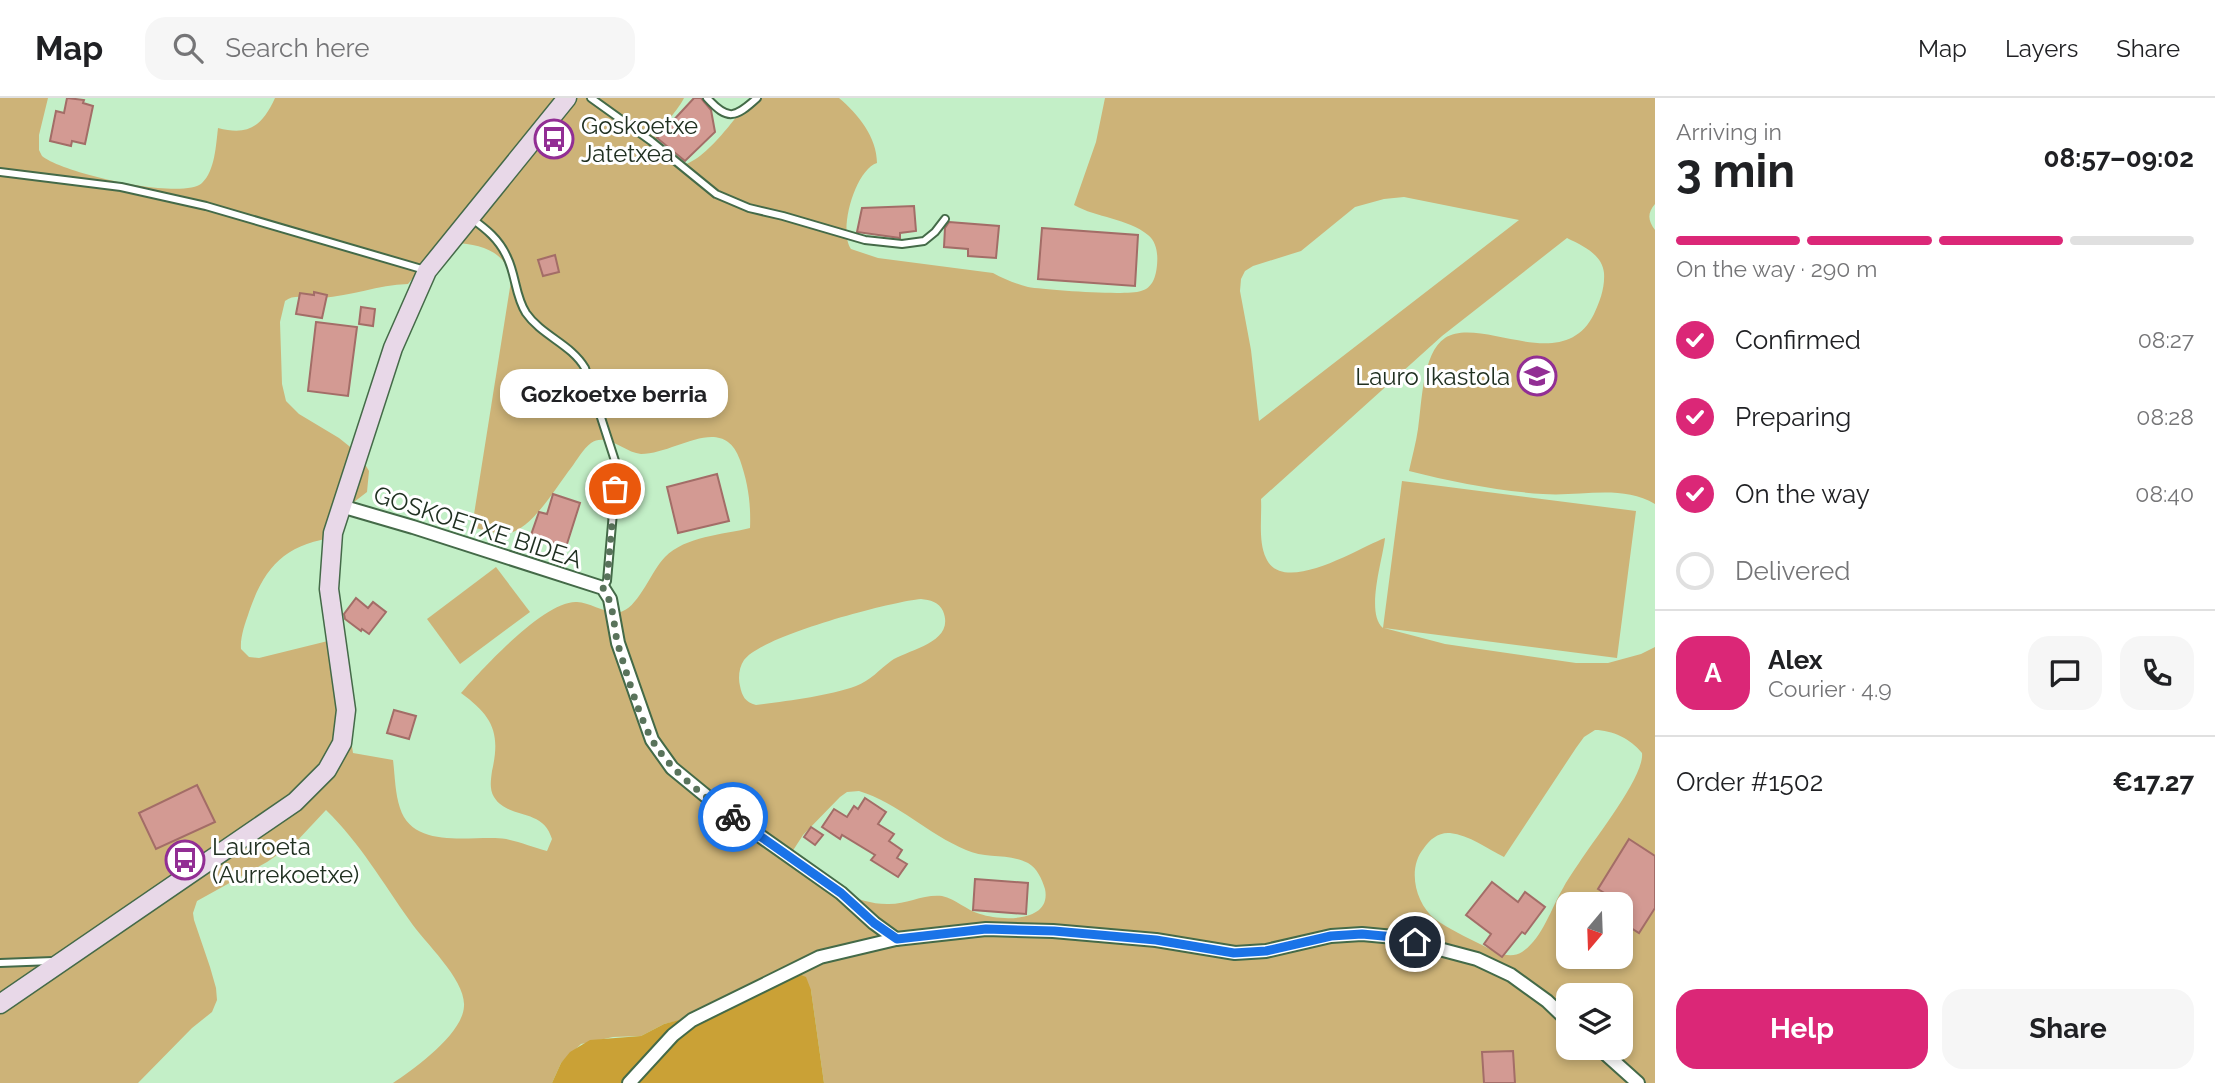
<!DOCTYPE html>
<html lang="en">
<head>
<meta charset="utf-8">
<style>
	:root { --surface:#fff; --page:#f6f6f6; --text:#202124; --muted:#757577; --line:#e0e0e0; --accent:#db2777 }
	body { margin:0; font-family:Raleway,sans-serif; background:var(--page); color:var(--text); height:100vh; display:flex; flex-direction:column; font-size:26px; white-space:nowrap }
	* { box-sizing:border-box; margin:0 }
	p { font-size:23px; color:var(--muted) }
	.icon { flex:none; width:38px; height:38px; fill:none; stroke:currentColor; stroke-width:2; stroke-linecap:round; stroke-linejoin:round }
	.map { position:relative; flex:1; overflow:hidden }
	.details { display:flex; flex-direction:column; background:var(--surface); width:560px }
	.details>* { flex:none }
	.needle { width:46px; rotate:199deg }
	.controls { position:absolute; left:1556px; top:794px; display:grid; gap:14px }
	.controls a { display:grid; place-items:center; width:77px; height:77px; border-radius:14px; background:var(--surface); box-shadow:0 4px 10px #0003; font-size:35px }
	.pin { position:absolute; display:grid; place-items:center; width:60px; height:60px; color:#fff; margin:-30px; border:4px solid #fff; border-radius:50%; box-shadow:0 2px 7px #0007 }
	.courier { position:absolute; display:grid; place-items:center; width:70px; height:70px; margin:-35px; border:5px solid #1a73e8; border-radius:50%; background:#fff; color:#222; box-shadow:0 2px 9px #0007 }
	.bubble { position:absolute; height:49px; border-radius:21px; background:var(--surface); box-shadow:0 4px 10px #0003; font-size:23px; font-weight:700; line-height:49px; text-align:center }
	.overview em { font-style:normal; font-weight:700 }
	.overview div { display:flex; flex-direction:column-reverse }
	.overview { display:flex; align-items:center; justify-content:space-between; height:119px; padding:0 21px }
	h1 { font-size:46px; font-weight:700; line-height:52px }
	.bar { display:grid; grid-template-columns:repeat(4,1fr); gap:10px 7px; align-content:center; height:84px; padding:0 21px }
	.bar i { height:9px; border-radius:5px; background:var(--line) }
	.bar .current { background:var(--accent) }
	.bar p { grid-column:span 4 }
	.line { display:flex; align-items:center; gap:18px; padding:0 21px; border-top:2px solid var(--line) }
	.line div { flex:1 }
	.round { display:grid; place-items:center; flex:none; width:74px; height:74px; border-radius:21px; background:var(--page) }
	ol { padding:0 21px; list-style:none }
	li { display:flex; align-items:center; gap:21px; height:77px }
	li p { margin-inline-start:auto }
	li .icon { padding:7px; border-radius:50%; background:var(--accent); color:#fff; stroke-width:4 }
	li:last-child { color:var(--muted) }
	li i { width:38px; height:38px; border:4px solid var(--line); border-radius:50% }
	.action { display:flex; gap:14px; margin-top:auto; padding:14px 21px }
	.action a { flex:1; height:80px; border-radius:21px; background:var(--accent); color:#fff; font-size:28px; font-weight:700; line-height:80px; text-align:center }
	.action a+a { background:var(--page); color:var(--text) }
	header { display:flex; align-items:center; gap:42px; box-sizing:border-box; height:98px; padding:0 35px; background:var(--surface); border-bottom:2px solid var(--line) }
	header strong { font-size:33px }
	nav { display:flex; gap:38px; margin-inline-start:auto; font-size:24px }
	.search { width:490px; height:63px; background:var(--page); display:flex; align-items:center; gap:18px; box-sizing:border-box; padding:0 24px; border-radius:21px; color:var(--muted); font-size:26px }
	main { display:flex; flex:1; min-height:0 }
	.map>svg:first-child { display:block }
	.green { fill:#cdb378; fill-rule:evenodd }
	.forest { fill:#caa136 }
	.building { fill:#d39a93; stroke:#a36d67; stroke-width:2 }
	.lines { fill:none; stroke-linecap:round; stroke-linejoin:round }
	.lane-casing { stroke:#446a48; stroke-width:10 }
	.street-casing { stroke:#446a48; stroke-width:16 }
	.secondary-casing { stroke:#446a48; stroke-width:21 }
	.lane { stroke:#fff; stroke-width:6 }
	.street { stroke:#fff; stroke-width:12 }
	.secondary { stroke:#e8d8e8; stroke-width:18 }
	.done { stroke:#59735b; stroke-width:7; stroke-dasharray:0 12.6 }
	.route { stroke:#1a73e8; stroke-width:9 }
	.labels { text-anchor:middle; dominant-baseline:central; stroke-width:6; stroke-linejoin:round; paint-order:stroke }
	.poi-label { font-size:24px; fill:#203021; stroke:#fff; text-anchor:start }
	.street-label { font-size:24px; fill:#203021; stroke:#fff }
</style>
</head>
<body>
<header>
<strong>Map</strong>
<div class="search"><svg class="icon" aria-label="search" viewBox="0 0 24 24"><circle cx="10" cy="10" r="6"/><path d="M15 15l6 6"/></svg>Search here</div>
<nav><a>Map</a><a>Layers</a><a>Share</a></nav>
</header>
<main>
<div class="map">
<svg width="1655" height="985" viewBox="0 0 1655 985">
	<rect width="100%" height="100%" fill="#c3efc7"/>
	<g class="green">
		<path d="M0,0H48L39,37V52L42,58C62,75 182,103 202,85C215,73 216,47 218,30C249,38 262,28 275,0H684C676,16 658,30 656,47C678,106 733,22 751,0H839C858,16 877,39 877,65C855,72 838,133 851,151L878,160L993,175C1004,181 1016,186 1028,189C1046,192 1126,198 1141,193C1153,190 1156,178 1157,167C1158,157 1157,144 1148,137C1127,120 1097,120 1074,107L1096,44L1105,0H1655V106C1647,115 1648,123 1655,132V406C1621,386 1580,399 1543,396C1498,393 1453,384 1409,373C1412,359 1416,345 1418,331C1422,306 1422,255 1445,240C1481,217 1563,279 1594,216C1600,203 1605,190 1604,175C1602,156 1583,148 1567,140L1442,238L1261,401C1262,419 1258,443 1266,460C1283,499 1362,448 1385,440C1383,461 1365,515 1383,530L1402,383L1636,413L1617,560L1384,530L1445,546L1576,565H1608L1641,556L1655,549V985H824L811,892L664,926L641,938L613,939L581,946L561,965L552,985H393C414,971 463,936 464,908C466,882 425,845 410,823C383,785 360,745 326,712L296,744L267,764L197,803L193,815L194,822L210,869L216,890L217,902L212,914L192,930L138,985H0ZM1404,99L1519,122L1259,323L1251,252L1240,193L1241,181L1245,173L1253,168L1301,153L1355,109L1384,101ZM455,145C481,146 508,154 511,183L472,429C484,432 497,437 509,435C532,431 557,388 571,370C577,362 583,351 591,345C607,334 625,355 641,356C676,356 723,314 740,362C748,385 751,405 750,430C722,437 686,438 665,459C652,472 639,507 623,513C609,519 591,504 577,504C545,502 482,571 461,595C492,618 501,634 492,673C491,681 489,691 494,699C508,722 543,709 552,741L547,753C531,749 512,740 495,740C464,739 412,749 400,710C395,695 395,678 393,662L353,655L336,541L259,560L249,559L241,551C240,539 245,526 249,514C265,467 286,446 337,439L354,404L367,394L369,373L359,356L339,340L299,316L286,303L282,286L280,224L285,203C295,195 309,201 322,200C351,198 378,187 408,186L426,164ZM921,501C930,502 939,504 943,513C956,545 908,551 891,563C880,571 870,583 856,588C829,598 786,603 756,607C745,604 742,598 740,588C738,580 739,569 744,562C761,538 889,504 921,501ZM1595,632C1612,632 1631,641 1642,655C1645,678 1593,743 1579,765C1573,774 1567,782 1562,792C1551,811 1542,841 1522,854C1509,862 1494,853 1482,847C1466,839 1449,831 1435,821C1415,805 1407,770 1424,750C1430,741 1439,734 1450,735C1469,737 1488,751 1504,759L1576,650L1584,639ZM859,693C898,705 928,736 966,752C985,761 1009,755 1028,765C1037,770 1042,781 1045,791C1052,825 1001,823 980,816C966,812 956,801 942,798C924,796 907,806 889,806C858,807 827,786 800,773L796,770L792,754L803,737L840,699L847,694ZM1568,807H1620V859H1568ZM1568,898H1620V950H1568Z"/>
		<path d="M496,469L530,514L460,566L427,521Z"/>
	</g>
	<path class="forest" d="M801,877L806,879L811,892L824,985H552L561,965L570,954L590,942L641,938L664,926L683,921Z"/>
	<g class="building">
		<path d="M67,0L84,2L83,5L93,8L85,46L72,43L71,48L50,43L56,13L64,15Z"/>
		<path d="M694,0H701L711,12L715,34L685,63L657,40Z"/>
		<path d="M914,108L916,133L900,135V140L857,134L862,110Z"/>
		<path d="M949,124L999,128L996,160L968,158V151L944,149L945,130Z"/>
		<path d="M1042,130L1138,137L1135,188L1038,181Z"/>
		<path d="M555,157L559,174L543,178L538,162Z"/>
		<path d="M314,194L327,197L322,220L296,216L300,195L314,197Z"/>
		<path d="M361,209L375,211L373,228L359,226Z"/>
		<path d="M316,224L357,229L348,298L308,293Z"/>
		<path d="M717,376L729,423L678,435L667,389Z"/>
		<path d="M553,396L580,405L566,449L531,437L539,414L547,416Z"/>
		<path d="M356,500L368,510L373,504L386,514L369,536L362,531L361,533L345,521L344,516Z"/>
		<path d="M394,612L416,618L409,641L387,635Z"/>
		<path d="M197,687L215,724L156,751L139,715Z"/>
		<path d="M865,700L886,714L878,726L894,736L889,743L902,752L897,760L907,766L898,779L871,762L875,757L842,737L840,741L822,729L834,711L847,719L854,708L858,711Z"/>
		<path d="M811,729L823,737L815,747L804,739Z"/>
		<path d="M1629,741L1655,758V810L1639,835L1620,823V807H1600L1606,796L1598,791Z"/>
		<path d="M975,781L1028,785L1026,816L973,812Z"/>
		<path d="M1492,784L1518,804L1525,794L1545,809L1525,836L1522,834L1502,859L1484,846L1491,836L1466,817Z"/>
		<path d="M1513,953L1515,985H1484L1482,954Z"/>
	</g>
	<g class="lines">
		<defs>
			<g id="lane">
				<path d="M591,0L651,43L716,96L749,110L783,118L865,142L902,146L924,143L935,134L945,121"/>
				<path d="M707,0C728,23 735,20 757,0"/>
				<path d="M0,74L121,89L206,108L425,172"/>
				<path d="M471,120C486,131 499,141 507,159C516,177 515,198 526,215C542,238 571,246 585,270L617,369L607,483L603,490"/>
				<path d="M0,865L53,863"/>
			</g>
			<g id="street">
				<path d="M341,408L413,429L603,490L610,501L618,545L652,642L672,670L722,711L841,795L874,825L896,841"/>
				<path d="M1599,950L1638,985"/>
				<path d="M629,985L673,937L692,922L820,859L896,841L986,831L1053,833L1156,842L1235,855L1266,853L1331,838L1362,836L1394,839L1477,861L1511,877L1547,903L1568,923"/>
			</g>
			<path id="secondary" d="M0,906L295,704L327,672L342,645L346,612L329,491L333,435L393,250L427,173L567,0"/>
		</defs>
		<use href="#lane" class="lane-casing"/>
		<use href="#street" class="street-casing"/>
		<use href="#secondary" class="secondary-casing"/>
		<use href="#lane" class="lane"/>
		<use href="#street" class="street"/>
		<use href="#secondary" class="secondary"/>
	</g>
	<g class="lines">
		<path class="done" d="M615,391L607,483L603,490C615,508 613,528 618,547C626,573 640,623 654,645C673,675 704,698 733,719"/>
		<path class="route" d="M733,719L841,795L874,825L897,841L986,831L1054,833L1156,842L1234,855L1266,853L1331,838L1362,836L1394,839L1415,844"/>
	</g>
	<defs>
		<symbol id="bus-ring" viewBox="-11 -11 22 22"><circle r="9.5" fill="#fff" stroke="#922e94" stroke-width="1.5"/><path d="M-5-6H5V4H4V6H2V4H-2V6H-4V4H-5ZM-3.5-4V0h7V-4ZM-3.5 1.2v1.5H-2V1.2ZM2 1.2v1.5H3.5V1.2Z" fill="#922e94"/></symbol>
		<symbol id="school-ring" viewBox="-11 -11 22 22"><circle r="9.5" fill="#fff" stroke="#922e94" stroke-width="1.5"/><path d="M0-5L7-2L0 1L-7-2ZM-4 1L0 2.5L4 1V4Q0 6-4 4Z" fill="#922e94"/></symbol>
	</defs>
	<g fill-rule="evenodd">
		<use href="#bus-ring" x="532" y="19" width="44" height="44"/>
		<use href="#school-ring" x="1515" y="256" width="44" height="44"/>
		<use href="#bus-ring" x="163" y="740" width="44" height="44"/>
	</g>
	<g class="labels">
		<g class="poi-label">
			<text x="581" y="27">Goskoetxe<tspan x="581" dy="28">Jatetxea</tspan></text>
			<text x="1510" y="278" text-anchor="end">Lauro Ikastola</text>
			<text x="212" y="748">Lauroeta<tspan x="212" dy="28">(Aurrekoetxe)</tspan></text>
		</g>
		<g class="street-label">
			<text transform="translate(478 429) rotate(18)">GOSKOETXE BIDEA</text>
		</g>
	</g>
</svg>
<div class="controls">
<a><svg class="needle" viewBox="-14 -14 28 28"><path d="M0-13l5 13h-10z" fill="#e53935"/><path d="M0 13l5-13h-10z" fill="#757577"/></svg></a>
<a><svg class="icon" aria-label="layers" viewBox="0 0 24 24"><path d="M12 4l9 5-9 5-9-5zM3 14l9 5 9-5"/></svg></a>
</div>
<div class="pin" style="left:615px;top:391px;background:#ea580c"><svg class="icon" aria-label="bag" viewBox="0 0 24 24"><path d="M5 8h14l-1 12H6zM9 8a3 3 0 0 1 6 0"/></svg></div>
<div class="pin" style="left:1415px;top:844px;background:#1f2937"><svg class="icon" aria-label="home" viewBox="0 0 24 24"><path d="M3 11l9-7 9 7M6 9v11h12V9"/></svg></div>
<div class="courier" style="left:733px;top:719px"><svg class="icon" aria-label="bike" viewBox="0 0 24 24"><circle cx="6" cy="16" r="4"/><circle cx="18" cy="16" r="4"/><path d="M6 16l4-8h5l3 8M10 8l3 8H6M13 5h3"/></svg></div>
<div class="bubble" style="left:500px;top:271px;width:228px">Gozkoetxe berria</div>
</div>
<section class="details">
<div class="overview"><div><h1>3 min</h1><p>Arriving in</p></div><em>08:57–09:02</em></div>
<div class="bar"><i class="current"></i><i class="current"></i><i class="current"></i><i></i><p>On the way · 290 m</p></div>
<ol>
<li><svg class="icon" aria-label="check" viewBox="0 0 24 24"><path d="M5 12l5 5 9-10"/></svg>Confirmed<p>08:27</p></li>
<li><svg class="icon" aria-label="check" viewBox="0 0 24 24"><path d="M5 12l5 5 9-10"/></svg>Preparing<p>08:28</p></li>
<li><svg class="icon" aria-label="check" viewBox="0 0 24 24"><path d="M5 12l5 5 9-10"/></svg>On the way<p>08:40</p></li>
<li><i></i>Delivered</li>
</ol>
<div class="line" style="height:126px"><b class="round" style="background:var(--accent);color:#fff">A</b><div><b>Alex</b><p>Courier · 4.9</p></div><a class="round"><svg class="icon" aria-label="chat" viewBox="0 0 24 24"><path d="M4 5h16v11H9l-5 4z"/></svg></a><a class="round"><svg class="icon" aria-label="phone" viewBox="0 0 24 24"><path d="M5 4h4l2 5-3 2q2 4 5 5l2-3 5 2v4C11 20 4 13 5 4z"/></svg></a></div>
<div class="line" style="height:91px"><div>Order #1502</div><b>€17.27</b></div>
<div class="action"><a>Help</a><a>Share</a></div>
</section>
</main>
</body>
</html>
